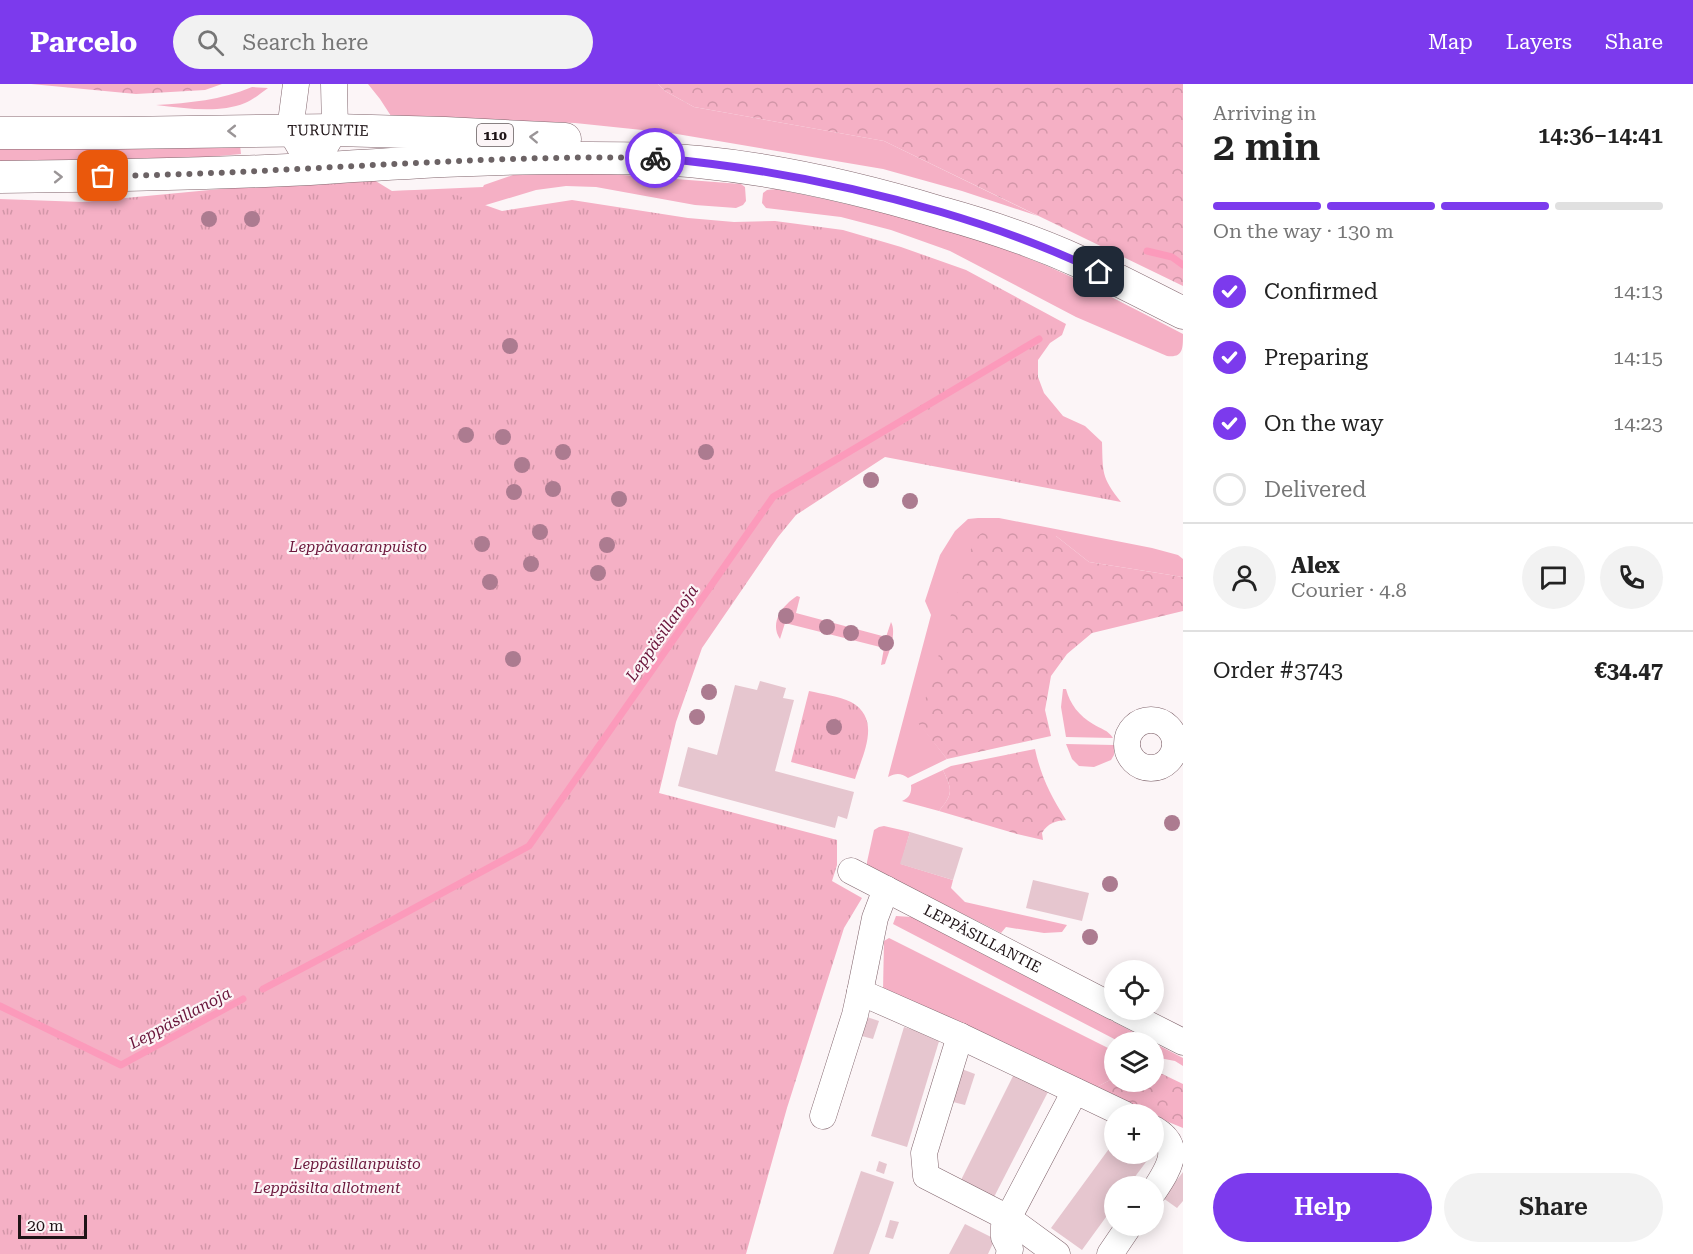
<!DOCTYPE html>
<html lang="en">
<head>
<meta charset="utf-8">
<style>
	:root { --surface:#fff; --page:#f2f2f2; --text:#222; --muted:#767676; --line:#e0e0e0; --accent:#7c3aed }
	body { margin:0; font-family:"Roboto Serif",serif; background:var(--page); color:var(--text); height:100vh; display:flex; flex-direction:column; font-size:22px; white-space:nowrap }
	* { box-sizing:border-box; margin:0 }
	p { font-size:20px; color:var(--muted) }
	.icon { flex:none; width:33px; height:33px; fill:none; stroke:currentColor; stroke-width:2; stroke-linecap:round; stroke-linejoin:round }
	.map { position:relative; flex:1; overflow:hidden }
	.details { display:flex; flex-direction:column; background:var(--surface); width:510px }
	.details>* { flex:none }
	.buttons { position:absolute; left:1104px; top:876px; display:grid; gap:12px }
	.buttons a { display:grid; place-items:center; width:60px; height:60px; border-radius:50%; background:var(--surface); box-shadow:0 3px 15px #0003; font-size:30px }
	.scale { position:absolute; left:18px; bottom:15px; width:69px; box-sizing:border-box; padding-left:6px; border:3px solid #1f1417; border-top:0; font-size:16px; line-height:21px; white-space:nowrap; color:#1f1417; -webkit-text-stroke:4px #fcf5f7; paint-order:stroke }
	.pin { position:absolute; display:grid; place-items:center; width:51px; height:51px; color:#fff; margin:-26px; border-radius:12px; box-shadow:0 3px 9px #0006 }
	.courier { position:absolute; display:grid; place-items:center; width:60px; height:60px; margin:-30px; border:4px solid #7c3aed; border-radius:50%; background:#fff; color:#222; box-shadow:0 2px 8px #0007 }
	.headline em { font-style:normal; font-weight:600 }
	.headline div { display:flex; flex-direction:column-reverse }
	.headline { display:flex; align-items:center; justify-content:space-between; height:102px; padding:0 30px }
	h1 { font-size:39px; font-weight:600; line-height:45px }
	.bar { display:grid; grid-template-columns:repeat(4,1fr); gap:9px 6px; align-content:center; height:72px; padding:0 30px }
	.bar i { height:8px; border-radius:4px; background:var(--line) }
	.bar .current { background:var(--accent) }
	.bar p { grid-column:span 4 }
	.line { display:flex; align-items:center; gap:15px; padding:0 30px; border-top:2px solid var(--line) }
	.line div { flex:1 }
	.round { display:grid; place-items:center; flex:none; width:63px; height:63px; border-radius:32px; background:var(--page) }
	ol { padding:0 30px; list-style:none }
	li { display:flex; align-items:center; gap:18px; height:66px }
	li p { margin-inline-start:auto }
	li .icon { padding:6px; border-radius:50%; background:var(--accent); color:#fff; stroke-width:4 }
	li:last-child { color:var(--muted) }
	li i { width:33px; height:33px; border:3px solid var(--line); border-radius:50% }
	.button { display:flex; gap:12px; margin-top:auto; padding:12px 30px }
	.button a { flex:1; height:69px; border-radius:36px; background:var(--accent); color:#fff; font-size:24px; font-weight:600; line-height:69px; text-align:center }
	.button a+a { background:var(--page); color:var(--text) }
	header { display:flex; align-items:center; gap:36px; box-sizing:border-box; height:84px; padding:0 30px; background:var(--accent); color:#fff }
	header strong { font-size:28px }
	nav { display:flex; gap:33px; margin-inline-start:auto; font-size:21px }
	.search { width:420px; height:54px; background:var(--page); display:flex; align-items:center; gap:15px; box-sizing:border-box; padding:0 21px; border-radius:33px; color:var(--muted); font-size:22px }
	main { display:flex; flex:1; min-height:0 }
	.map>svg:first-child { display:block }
	.green { fill:#f5b0c5 }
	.forest { fill:url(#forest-crowns) }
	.park { fill:url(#park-tufts) }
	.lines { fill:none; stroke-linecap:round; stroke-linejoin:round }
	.stream { stroke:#fc9abb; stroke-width:7 }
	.building { fill:#e6c6cf }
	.minor-casing { stroke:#81656d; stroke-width:27 }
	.major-casing { stroke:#81656d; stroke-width:33 }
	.minor { stroke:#fff; stroke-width:26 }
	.major { stroke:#fff; stroke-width:32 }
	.tree { fill:#ac7b90 }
	.oneway { stroke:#9a9597 }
	.done { stroke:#6c6365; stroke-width:6; stroke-dasharray:0 10.8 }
	.route { stroke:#7c3aed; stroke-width:8 }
	.labels { text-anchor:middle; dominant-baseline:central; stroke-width:4.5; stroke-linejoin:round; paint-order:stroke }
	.shield { fill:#fcf5f7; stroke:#61585a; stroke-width:1.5 }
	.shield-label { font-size:14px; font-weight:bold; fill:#1f1417 }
	.street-label { font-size:15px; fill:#1f1417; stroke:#fcf5f7 }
	.park-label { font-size:15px; font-style:italic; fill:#6b173c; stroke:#fcf5f7 }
	.water-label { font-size:16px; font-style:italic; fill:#6a153b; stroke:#fcf5f7 }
</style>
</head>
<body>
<header>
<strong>Parcelo</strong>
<div class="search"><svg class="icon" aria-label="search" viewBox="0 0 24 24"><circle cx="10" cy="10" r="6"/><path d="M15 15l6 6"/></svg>Search here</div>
<nav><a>Map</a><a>Layers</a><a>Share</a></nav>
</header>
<main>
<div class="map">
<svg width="1183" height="1170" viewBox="0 0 1183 1170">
	<defs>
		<pattern id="forest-crowns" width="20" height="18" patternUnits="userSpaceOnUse" patternTransform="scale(1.5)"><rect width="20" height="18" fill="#f5b0c5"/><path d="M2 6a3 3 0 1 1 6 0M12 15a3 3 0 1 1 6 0" fill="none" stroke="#d296a8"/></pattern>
		<pattern id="park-tufts" width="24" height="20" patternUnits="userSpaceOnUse" patternTransform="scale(1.5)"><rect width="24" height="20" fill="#f5b0c5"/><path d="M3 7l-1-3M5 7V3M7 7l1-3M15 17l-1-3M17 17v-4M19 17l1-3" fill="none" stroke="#d296a8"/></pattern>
	</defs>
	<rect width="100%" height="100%" fill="#fcf5f7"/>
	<g class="green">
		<path d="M368,0H658L665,7L694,23L884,57L1038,132L962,107L883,85L671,49L575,39L391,32L380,15Z"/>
		<path d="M252,3L268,4C261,9 253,16 245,19C218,30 185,24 156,21C190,19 221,16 252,3Z"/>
		<path d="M240,61L241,70L187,75L0,79V64Z"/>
		<path d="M535,89H597L741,100L745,103L746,117L743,121L736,124L695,121L596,103L566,102L536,106L416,142L392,107L483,103L484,101L516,90Z"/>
		<path d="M776,105C874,125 974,148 1065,190C1105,209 1144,230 1183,250C1183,265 1183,274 1167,272L1076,233L950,167L891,146L841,133L766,124L762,119L763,109L767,106Z"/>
		<path d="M978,434H999L1152,464L1178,471L1183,475V493L1089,478L1056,452L919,639L947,675L908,694C901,689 896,689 888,693L931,531L925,517L940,471L955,447L968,435Z"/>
		<path d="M797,512L800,513L796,529L886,553L891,538C897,549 889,568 885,580L881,581L884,564L785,539L780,555C769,538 783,521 797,512Z"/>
		<path d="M1063,605H1066C1070,620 1079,632 1093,640C1101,645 1108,646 1113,654L1066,653L1061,623Z"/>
		<path d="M1066,660L1114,661V671L1111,676L1094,683L1079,682L1072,675Z"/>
		<path d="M943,686C952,706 954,709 939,727L902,717C909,714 912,709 911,701Z"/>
		<path d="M884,742L910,748L901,780L953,796L951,804L965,818L1067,841L1062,848L1044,849L1006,843L1001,849L867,782V778L874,746L879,743Z"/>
		<path d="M896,832L912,833L1183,974V982L1175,977L1154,973V958H1120L893,840Z"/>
		<path d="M889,854L1114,967V994L1091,1006L883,907L884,857Z"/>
	</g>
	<g class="forest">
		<path d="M31,0H222L205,6L136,10Z"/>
		<path d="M658,0H1183V202L884,57L694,23L665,7Z"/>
		<path d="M991,442L1056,452L1089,478L1183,493V527L1092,549L1067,570L1051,592L1045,626L1051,652L947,675L918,639L974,455Z"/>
		<path d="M1035,665C1041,693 1051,712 1066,736C1055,737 1048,739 1042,749L1043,756L1017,750L939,727C954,709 952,706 943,686L951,682Z"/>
		<path d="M1154,986L1183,1000V1044L1091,1006L1114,994V998H1154Z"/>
	</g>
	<g class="park">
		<path d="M374,96L392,107L442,106L502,127L572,116L688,134L734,138L775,137L843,146L901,163L966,186L1066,240L1062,251L1050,259L1038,276V293L1044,309L1063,332L1085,342L1102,358C1103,388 1101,393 1121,418L885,373L796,431L778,453L702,564L676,638L659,709L837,756V781L832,797L862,814L844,844L787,1024L746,1170H0V115L83,118L252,102Z"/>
		<path d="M809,607C822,610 839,612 851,618C882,635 863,670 855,695L791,678Z"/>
	</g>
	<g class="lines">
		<g class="stream">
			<path d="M1147,167L1172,173L1183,181"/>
			<path d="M324,873L529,762L773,413L1039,255"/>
			<path d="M263,905L320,875"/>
			<path d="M0,922L121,981L243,915"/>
		</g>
	</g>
	<g class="building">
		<path d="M760,597L786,604L783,614L794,616L775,687L854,708L847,735L838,732L835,744L678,702L688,663L717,671L735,601L757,606Z"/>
		<path d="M910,748L963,764L953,796L900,780Z"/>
		<path d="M1033,796L1089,809L1082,837L1026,824Z"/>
		<path d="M864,932L879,937L873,955L858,951Z"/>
		<path d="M904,943L940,954L907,1063L871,1052Z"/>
		<path d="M959,984L975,990L965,1021L949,1017Z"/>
		<path d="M1016,986L1050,1004L993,1115L960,1098Z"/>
		<path d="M1114,1058V1070H1152L1128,1102H1114V1122L1082,1166L1051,1144Z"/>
		<path d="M879,1077L887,1080L884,1090L876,1087Z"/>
		<path d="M861,1087L894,1098L881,1137L869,1170H833Z"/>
		<path d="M1183,1088V1117L1177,1124L1163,1114Z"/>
		<path d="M890,1136L899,1138L893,1155L885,1153Z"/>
		<path d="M965,1140L995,1155L988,1170H949Z"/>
	</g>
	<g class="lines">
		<defs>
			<g id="minor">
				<path d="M296,0L290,46L312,84L335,46L334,0"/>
				<circle cx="1151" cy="660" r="24"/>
				<path id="s1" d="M851,787L1114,923"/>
				<path d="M886,805L875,834L860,908L960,952L1124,1030"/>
				<path d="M1120,926L1183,958"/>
				<path d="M960,952L924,1069L926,1092L1008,1134L1057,1170"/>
				<path d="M823,1032L855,931L860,908"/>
				<path d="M1154,1045C1183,1062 1170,1083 1154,1107"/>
				<path d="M1009,1170L1010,1165L1004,1153V1142L1075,1007"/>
				<path d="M1110,1170L1129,1142"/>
			</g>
			<g id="major">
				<path id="s2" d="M0,49H118L335,46L445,49L565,55"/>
				<path d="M0,93C103,92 207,90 310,85C403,79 496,73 589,74C626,74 662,74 699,78C781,86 863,105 942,129C989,142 1036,158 1080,178C1115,194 1149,212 1183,229"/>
			</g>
		</defs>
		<use href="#minor" class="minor-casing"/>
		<use href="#major" class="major-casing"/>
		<use href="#minor" class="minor"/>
		<use href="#major" class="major"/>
	</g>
	<g class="tree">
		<circle cx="209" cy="135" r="8"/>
		<circle cx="252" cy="135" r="8"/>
		<circle cx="510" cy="262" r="8"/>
		<circle cx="466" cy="351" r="8"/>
		<circle cx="503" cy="353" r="8"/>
		<circle cx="563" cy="368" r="8"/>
		<circle cx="706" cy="368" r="8"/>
		<circle cx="522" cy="381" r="8"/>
		<circle cx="871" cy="396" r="8"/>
		<circle cx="553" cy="405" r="8"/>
		<circle cx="514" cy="408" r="8"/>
		<circle cx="619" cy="415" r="8"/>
		<circle cx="910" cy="417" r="8"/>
		<circle cx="540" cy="448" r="8"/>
		<circle cx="482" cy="460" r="8"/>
		<circle cx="607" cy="461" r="8"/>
		<circle cx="531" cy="480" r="8"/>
		<circle cx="598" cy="489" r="8"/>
		<circle cx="490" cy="498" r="8"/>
		<circle cx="786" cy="532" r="8"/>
		<circle cx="827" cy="543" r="8"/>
		<circle cx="851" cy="549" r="8"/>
		<circle cx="886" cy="559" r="8"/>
		<circle cx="513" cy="575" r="8"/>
		<circle cx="709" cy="608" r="8"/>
		<circle cx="697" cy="633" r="8"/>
		<circle cx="834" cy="643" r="8"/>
		<circle cx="1172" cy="739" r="8"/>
		<circle cx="1110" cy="800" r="8"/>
		<circle cx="1090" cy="853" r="8"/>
	</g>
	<defs><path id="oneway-chevron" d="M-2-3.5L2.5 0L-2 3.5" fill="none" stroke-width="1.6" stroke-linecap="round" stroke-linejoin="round" transform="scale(1.5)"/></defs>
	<g class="oneway">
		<use href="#oneway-chevron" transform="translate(232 47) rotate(179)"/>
		<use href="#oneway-chevron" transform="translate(534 53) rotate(-177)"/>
		<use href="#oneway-chevron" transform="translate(58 93) rotate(-1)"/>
	</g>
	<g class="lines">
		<path class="done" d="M103,92C287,90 471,70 655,74"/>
		<path class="route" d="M655,74C752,82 847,101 941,128C995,144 1049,163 1099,188"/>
	</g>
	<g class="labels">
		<rect class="shield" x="477" y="40" width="36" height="22" rx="4.5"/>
		<g class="shield-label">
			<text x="495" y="51">110</text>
		</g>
		<g class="street-label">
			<text stroke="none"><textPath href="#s2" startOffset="328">TURUNTIE</textPath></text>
			<text stroke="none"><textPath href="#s1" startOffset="148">LEPPÄSILLANTIE</textPath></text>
		</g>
		<g class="park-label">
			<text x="358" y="463">Leppävaaranpuisto</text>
			<text x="357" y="1080">Leppäsillanpuisto</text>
			<text x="327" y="1104">Leppäsilta allotment</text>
		</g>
		<g class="water-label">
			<text transform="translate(662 549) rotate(-55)">Leppäsillanoja</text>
			<text transform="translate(180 934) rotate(-28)">Leppäsillanoja</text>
		</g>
	</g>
</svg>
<div class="buttons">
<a><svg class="icon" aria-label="locate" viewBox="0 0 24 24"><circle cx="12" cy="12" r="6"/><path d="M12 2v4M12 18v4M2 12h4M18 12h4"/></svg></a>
<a><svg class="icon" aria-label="layers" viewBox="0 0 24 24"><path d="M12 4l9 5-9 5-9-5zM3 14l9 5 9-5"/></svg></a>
<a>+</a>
<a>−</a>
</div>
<div class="scale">20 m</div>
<div class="pin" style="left:103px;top:92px;background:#ea580c"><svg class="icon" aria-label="bag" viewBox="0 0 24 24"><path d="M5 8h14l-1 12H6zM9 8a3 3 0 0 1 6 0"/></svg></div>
<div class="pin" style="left:1099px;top:188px;background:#1f2937"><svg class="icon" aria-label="home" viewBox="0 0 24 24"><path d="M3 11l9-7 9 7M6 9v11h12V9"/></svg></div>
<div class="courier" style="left:655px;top:74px"><svg class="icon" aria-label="bike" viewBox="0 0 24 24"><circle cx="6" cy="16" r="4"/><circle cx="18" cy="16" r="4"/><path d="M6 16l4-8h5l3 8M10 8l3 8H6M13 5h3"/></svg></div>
</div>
<section class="details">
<div class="headline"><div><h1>2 min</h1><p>Arriving in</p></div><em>14:36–14:41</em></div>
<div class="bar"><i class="current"></i><i class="current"></i><i class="current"></i><i></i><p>On the way · 130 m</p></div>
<ol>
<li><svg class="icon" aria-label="check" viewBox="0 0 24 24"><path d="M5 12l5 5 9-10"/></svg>Confirmed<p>14:13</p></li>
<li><svg class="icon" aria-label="check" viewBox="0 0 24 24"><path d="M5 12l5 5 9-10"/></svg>Preparing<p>14:15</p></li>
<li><svg class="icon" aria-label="check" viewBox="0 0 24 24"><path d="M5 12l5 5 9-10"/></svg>On the way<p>14:23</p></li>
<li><i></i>Delivered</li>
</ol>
<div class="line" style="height:108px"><a class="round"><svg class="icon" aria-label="person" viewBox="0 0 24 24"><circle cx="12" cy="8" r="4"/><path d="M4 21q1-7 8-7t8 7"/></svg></a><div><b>Alex</b><p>Courier · 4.8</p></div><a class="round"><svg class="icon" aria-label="chat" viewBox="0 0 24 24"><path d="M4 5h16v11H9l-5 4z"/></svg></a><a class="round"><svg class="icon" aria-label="phone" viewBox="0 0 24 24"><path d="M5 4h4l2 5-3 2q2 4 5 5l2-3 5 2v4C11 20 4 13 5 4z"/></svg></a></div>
<div class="line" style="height:78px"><div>Order #3743</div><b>€34.47</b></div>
<div class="button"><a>Help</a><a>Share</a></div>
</section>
</main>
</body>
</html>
